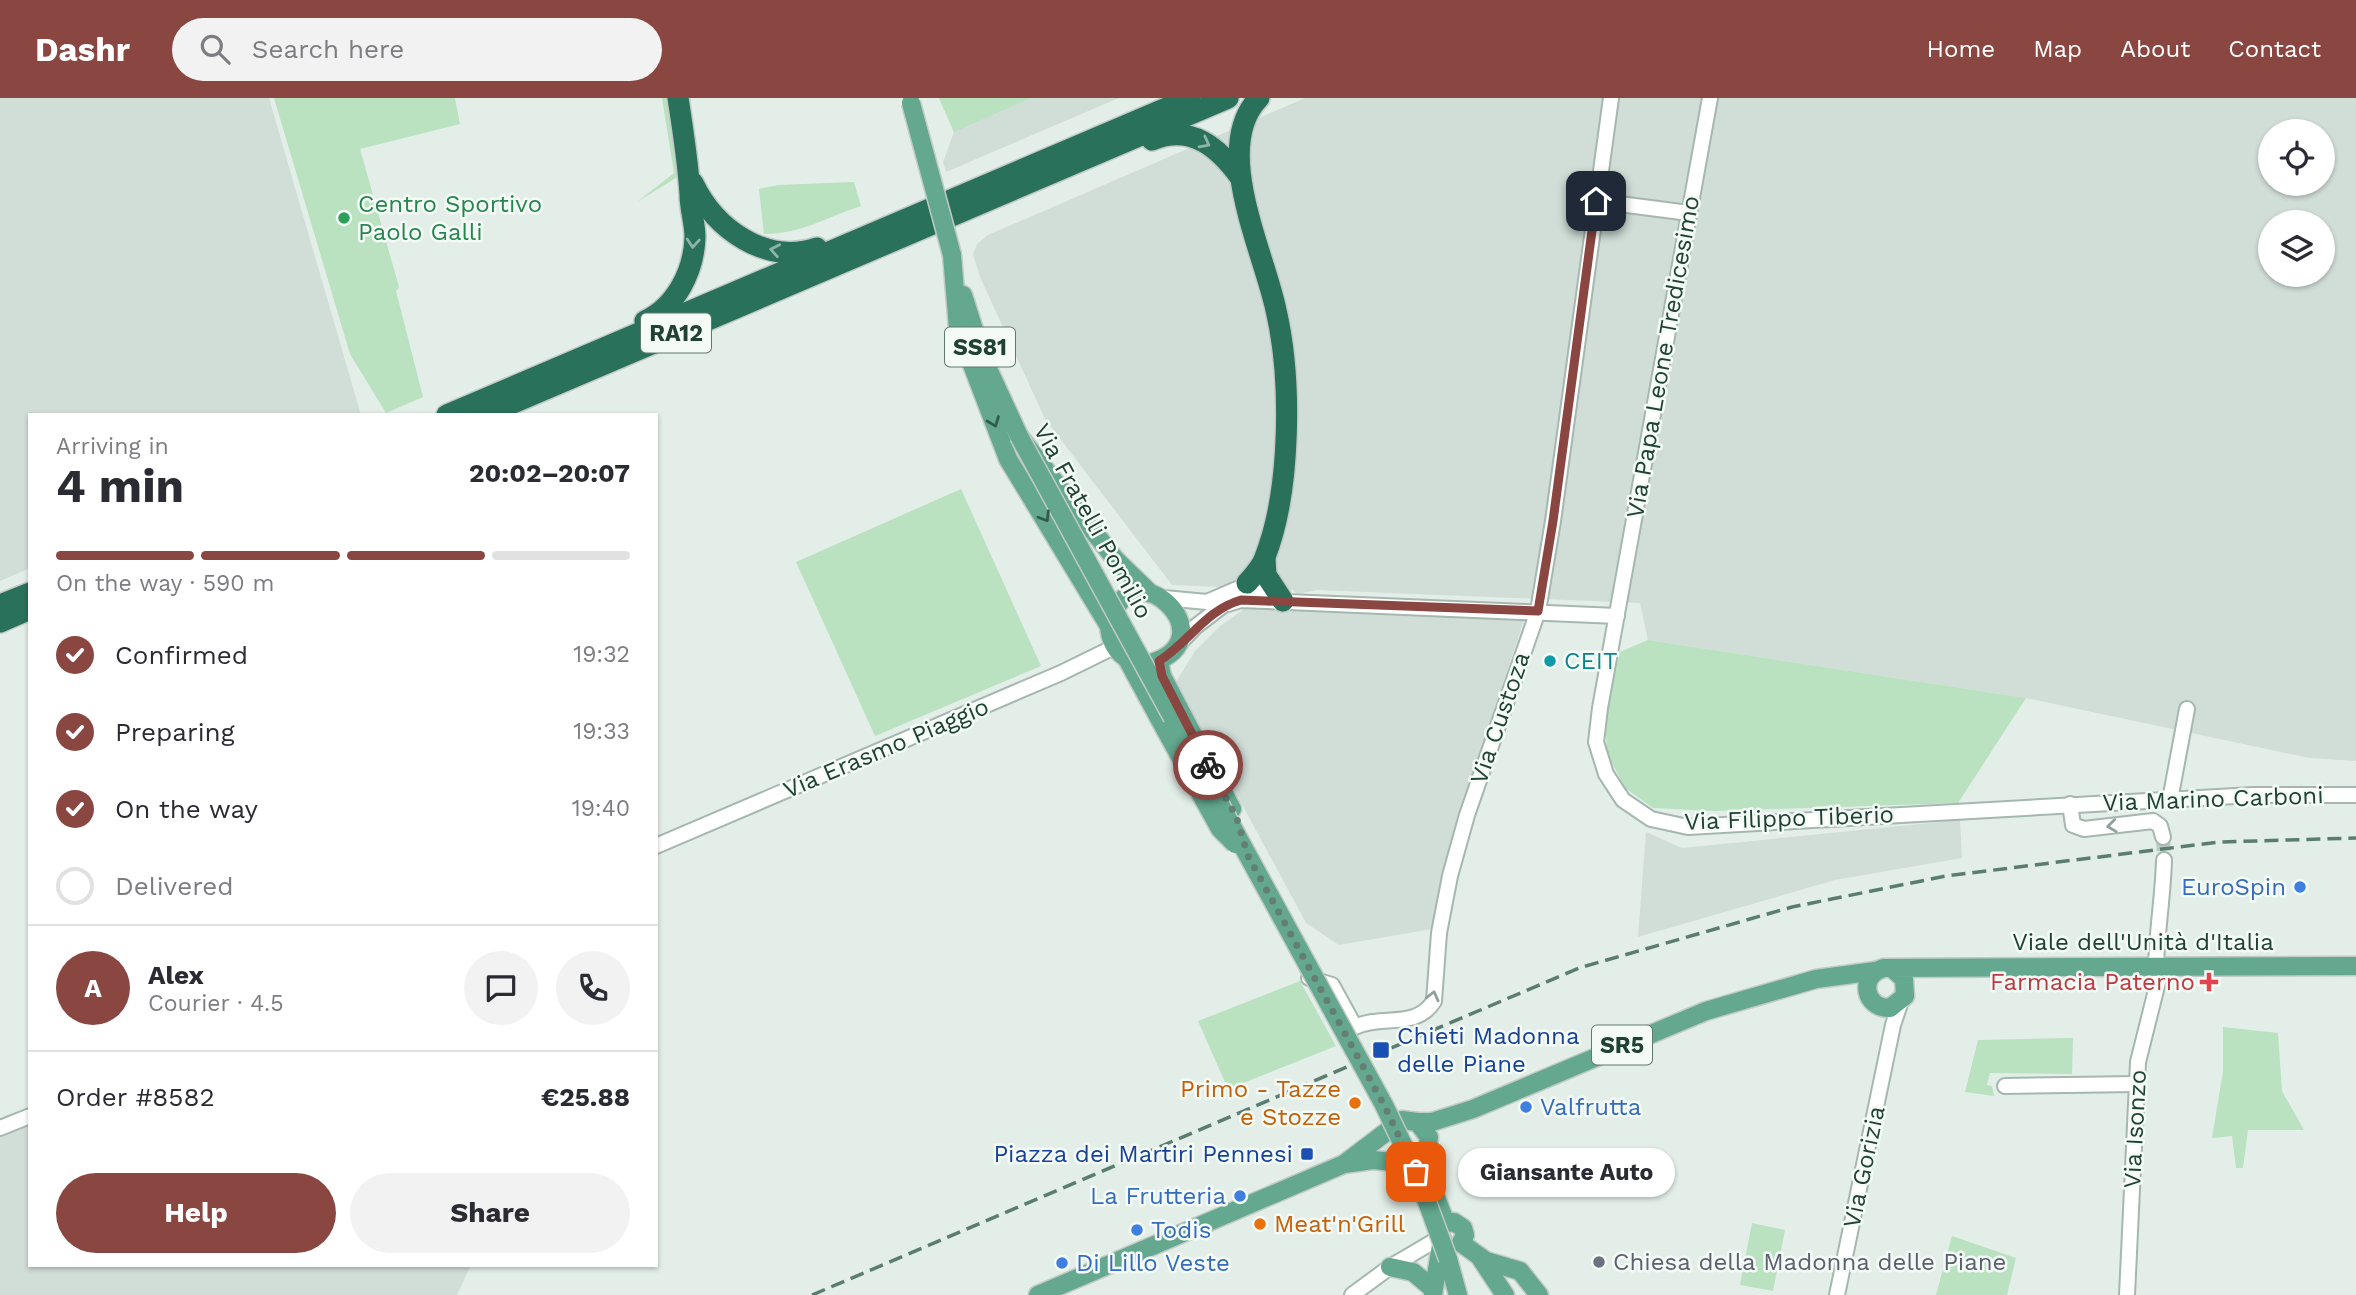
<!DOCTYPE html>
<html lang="en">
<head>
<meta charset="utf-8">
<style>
	:root { --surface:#fff; --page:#f2f2f3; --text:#2b2b33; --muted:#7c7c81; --line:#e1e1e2; --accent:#8a4640 }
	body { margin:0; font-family:"Work Sans",sans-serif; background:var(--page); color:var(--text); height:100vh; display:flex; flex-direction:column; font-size:26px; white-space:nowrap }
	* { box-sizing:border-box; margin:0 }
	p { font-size:23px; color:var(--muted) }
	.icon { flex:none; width:38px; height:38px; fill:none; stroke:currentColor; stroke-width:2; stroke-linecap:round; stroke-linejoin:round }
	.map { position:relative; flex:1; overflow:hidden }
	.drawer { position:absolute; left:28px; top:315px; width:630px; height:854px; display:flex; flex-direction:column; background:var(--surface); border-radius:0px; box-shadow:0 2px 5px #0004 }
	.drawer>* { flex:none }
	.fabs { position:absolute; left:2258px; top:21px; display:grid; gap:14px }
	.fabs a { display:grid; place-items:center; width:77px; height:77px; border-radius:50%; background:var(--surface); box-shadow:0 2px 5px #0004; font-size:35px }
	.pin { position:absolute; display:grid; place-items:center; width:60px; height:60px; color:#fff; margin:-30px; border-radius:14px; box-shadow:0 4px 10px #0006 }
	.courier { position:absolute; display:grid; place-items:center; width:70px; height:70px; margin:-35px; border:5px solid #8a4640; border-radius:50%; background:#fff; color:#222; box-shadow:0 2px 9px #0007 }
	.bubble { position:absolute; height:49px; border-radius:24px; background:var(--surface); box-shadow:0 2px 5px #0004; font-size:23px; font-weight:700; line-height:49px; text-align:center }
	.head em { font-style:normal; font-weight:700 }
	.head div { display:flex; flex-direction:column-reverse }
	.head { display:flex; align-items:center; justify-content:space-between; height:119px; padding:0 28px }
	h1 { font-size:46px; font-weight:700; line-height:52px }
	.bar { display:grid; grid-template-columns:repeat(4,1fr); gap:10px 7px; align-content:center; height:84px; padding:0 28px }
	.bar i { height:9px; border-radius:5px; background:var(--line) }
	.bar .current { background:var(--accent) }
	.bar p { grid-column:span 4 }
	.line { display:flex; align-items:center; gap:18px; padding:0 28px; border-top:2px solid var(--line) }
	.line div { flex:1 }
	.round { display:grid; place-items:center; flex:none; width:74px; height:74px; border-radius:37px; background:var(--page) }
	ol { padding:0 28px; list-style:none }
	li { display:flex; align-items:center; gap:21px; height:77px }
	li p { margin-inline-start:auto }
	li .icon { padding:7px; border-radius:50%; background:var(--accent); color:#fff; stroke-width:4 }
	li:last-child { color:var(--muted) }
	li i { width:38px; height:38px; border:4px solid var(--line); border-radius:50% }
	.cta { display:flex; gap:14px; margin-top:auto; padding:14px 28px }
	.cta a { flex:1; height:80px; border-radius:42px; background:var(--accent); color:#fff; font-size:28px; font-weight:700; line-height:80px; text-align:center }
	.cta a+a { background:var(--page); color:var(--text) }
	header { display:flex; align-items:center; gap:42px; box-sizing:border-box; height:98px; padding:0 35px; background:var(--accent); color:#fff }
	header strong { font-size:33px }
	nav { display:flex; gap:38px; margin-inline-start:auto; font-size:24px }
	.search { width:490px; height:63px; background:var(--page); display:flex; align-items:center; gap:18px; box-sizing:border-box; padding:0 24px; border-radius:38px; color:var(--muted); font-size:26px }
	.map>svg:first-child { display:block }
	.built { fill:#d1ded7; fill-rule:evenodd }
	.green { fill:#bae1c0 }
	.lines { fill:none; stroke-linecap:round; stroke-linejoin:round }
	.minor-tunnel { stroke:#bcccc4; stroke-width:14; stroke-dasharray:14 7; stroke-linecap:butt }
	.minor-casing { stroke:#a5b7af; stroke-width:18 }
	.major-casing { stroke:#c1cac6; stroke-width:21 }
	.highway-casing { stroke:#c1cac6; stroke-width:24 }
	.minor { stroke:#fff; stroke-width:14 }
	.major { stroke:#63a88f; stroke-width:18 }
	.highway { stroke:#29715a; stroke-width:21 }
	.rail { stroke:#5b7d70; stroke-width:3.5; stroke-dasharray:14 7; stroke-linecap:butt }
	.major-bridge-casing { stroke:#c1cac6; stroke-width:21; stroke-linecap:butt }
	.major-bridge { stroke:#63a88f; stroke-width:18 }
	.oneway { stroke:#8eb6a8 }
	.oneway2 { stroke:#315c4c }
	.oneway3 { stroke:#90a09a }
	.done { stroke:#647e74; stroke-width:7; stroke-dasharray:0 12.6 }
	.route { stroke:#8a4640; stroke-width:9 }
	.leisure-dot { fill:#2e9e5b; stroke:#f4faf6; stroke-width:2.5 }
	.culture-dot { fill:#0f9aa8; stroke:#f4faf6; stroke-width:2.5 }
	.shop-dot { fill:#3f7fe0; stroke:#f4faf6; stroke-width:2.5 }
	.health-dot { fill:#e0444e; stroke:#f4faf6; stroke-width:2.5 }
	.transit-dot { fill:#1a4fb4; stroke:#f4faf6; stroke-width:2.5 }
	.food-dot { fill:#e8710a; stroke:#f4faf6; stroke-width:2.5 }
	.worship-dot { fill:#6b7280; stroke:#f4faf6; stroke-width:2.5 }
	.labels { text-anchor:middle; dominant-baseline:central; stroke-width:5; stroke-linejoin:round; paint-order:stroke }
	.shield { fill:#f4faf6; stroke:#60796f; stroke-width:2 }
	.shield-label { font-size:23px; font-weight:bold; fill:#204235 }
	.leisure-label { font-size:24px; fill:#27864d; stroke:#f4faf6; text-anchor:start }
	.street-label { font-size:24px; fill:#204235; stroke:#f4faf6 }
	.culture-label { font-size:24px; fill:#0d838f; stroke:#f4faf6; text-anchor:start }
	.shop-label { font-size:24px; fill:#366cbe; stroke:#f4faf6; text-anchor:start }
	.health-label { font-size:24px; fill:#be3a42; stroke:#f4faf6; text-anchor:end }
	.transit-label { font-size:24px; fill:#164399; stroke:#f4faf6; text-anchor:start }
	.food-label { font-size:24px; fill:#c56008; stroke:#f4faf6; text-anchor:end }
	.worship-label { font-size:24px; fill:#5b616d; stroke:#f4faf6; text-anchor:start }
</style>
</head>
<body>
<header>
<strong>Dashr</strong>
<div class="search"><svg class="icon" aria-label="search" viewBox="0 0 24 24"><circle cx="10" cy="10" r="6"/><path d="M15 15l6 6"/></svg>Search here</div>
<nav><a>Home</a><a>Map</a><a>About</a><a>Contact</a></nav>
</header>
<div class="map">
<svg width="2356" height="1197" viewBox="0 0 2356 1197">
	<rect width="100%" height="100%" fill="#e3eee8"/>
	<g class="built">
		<path d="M0,0H269L361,317H30V470L0,483Z"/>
		<path d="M939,0H1119L946,74L943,64L954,34Z"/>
		<path d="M1305,0H2356V663L2309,660L2026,600L1648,542L1640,505L1317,492L1297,496L1293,492L1172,487L1045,321L980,179L973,156L977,146L988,137ZM2270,33H2322V86H2270ZM2270,124H2322V177H2270Z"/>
		<path d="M1247,509L1525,519L1460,716L1432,831L1339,847L1306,825L1176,584L1195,553L1220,528Z"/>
		<path d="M1960,722L1962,760L1835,782L1638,839L1646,734L1682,750Z"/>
		<path d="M30,1025V1167H471L457,1197H0V1038Z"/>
	</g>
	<g class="green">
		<path d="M274,0H455L460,26L360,51L399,189L396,193L423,299L386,315L350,256Z"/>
		<path d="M662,0H672L684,75L637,104L674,75Z"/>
		<path d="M939,0H1031L954,34Z"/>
		<path d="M854,84L861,108C827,119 801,136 764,136L759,91L778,87Z"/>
		<path d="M961,391L1041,568L875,638L796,464Z"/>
		<path d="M1648,542L2026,600L1958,705L1713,713L1653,710L1625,690L1607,655L1605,616L1620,554Z"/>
		<path d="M1300,883L1336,948L1228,991L1198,923Z"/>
		<path d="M2223,929L2278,935L2282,993L2304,1032H2248L2243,1070H2236L2232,1038L2212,1040L2223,973Z"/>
		<path d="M2073,940L2072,976L1990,975L1987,987L1992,988L1994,998L1965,994L1978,942Z"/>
		<path d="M1752,1125L1785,1132L1773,1193L1740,1187Z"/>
		<path d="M1952,1138L2016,1160L2007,1197H1936Z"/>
	</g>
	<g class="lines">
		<path class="minor-tunnel" d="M2163,739L2164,762"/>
		<defs>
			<g id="minor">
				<path d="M1710,0L1600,610L1596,644L1606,676L1623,702L1651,721L1688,729L2253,697H2356"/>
				<path d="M1596,103L1689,115"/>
				<path d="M1247,485L1280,502"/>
				<path d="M1164,500L1207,504L1237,491"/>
				<path d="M1228,506L1241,502L1617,518"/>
				<path d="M1178,547L1195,529L1234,499"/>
				<path d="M2170,702L2187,611"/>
				<path d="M2070,706L2073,727L2084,731L2153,723L2160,728L2163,739"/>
				<path d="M656,748L1061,575L1114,549"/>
				<path d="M2156,868C2157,832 2163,798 2164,762"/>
				<path d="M1309,880L1332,887L1355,929C1381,916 1416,932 1434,903L1439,835L1450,778L1467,717L1538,513L1553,423L1611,0"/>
				<path d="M2005,988L2136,986"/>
				<path d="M0,1030L30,1018"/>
				<path d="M1352,1197L1390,1169L1441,1139"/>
				<path d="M1837,1197L1893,927L1901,903"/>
				<path d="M2127,1197L2138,964L2162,868"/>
			</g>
			<g id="major">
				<path d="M952,157L958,230L1008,361L1109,528C1111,552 1126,567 1151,565C1231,541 1129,443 1109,528"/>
				<path d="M963,197L983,260L1019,338L1115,461L1150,495"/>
				<path d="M1127,561L1166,633"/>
				<path d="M1159,563L1162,578L1232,711"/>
				<path d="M1893,871L1904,881L1905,898L1890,910C1864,911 1858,877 1884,870L2356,868"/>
				<path d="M1417,1024H1432L1473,1011L1706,913L1816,881L1875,873"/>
				<path d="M1424,1061L1425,1072L1446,1125"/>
				<path d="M1446,1125L1454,1124L1463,1130L1465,1137L1461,1145"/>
				<path d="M1461,1145L1486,1163L1520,1173L1539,1197"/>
				<path d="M1448,1161L1458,1197"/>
				<path d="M1481,1161L1505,1197"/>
				<path d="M1390,1169L1413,1174L1432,1190"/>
				<path d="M1038,1197L1344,1066L1373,1062L1415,1066L1427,1056L1429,1039L1417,1024L1402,1022L1344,1066"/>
				<path d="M1433,1197L1442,1141"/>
			</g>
			<g id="highway">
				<path d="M1152,42C1191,26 1218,49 1240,79"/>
				<path d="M693,85C715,131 765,167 817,150"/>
				<path d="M645,223C676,209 694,173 695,139C695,125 690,111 690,96C688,64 683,32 678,0"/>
				<path d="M447,317L1190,0"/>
				<path d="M485,317L1228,0"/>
				<path d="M1265,461L1266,477L1283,503"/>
				<path d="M1247,485C1254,477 1262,469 1265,459C1291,393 1292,281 1276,212C1264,154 1211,49 1259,0"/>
				<path d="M0,507L30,495"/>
				<path d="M0,524L30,511"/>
			</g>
		</defs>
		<use href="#minor" class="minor-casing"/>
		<use href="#major" class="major-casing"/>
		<use href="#highway" class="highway-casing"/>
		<use href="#minor" class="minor"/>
		<use href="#major" class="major"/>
		<use href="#highway" class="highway"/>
		<path class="rail" d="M812,1197L1579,870L1792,809L1946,778L2219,744L2356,740"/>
		<defs>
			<g id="major-bridge">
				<path d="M911,5L952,157"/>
				<path d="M1019,338L1384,1007L1416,1074L1448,1161"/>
				<path d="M1166,633L1220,731L1235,746"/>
			</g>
		</defs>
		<use href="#major-bridge" class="major-bridge-casing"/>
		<use href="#major-bridge" class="major-bridge"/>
	</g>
	<defs><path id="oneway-chevron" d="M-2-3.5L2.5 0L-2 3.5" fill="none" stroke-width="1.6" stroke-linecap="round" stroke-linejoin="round" transform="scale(1.75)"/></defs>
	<g class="oneway">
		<use href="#oneway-chevron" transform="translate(1205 45) rotate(28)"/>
		<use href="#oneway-chevron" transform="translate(693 145) rotate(94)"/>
		<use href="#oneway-chevron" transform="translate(775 152) rotate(-169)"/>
	</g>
	<g class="oneway2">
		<use href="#oneway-chevron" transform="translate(994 324) rotate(69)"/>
		<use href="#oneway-chevron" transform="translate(1045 419) rotate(58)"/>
	</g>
	<g class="oneway3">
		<use href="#oneway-chevron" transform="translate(2112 728) rotate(173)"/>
		<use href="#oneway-chevron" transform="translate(1433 898) rotate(-76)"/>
	</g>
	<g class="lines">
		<path class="done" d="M1208,667L1236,718L1248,758L1384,1007L1416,1074"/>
		<path class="route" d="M1208,667L1162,578L1159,563C1189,544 1206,512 1241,502L1538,513L1553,423L1596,103"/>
	</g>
	<circle class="leisure-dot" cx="344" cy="120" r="7"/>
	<circle class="culture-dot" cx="1550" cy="563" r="7"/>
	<g class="shop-dot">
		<circle cx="2300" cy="789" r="7"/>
		<circle cx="1526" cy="1009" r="7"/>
		<circle cx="1240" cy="1098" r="7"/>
		<circle cx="1137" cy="1132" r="7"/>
		<circle cx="1062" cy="1165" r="7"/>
	</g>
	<path class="health-dot" d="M2205.5 873.5h7v7h7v7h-7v7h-7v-7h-7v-7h7z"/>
	<g class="transit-dot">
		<rect x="1372" y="943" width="18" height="18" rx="3.5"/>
		<rect x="1300" y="1049" width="14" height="14" rx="3.5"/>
	</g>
	<g class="food-dot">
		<circle cx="1355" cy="1005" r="7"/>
		<circle cx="1260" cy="1126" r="7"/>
	</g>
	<circle class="worship-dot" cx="1599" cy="1164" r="7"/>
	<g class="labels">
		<g class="shield">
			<rect x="641" y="215.5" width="70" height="39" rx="5"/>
			<rect x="945" y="229.5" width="70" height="39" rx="5"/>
			<rect x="1592" y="927.5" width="60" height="39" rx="5"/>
		</g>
		<g class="shield-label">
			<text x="676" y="235">RA12</text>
			<text x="980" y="249">SS81</text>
			<text x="1622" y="947">SR5</text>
		</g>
		<g class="leisure-label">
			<text x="358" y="106">Centro Sportivo<tspan x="358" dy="28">Paolo Galli</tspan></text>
		</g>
		<g class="street-label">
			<text transform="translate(1663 259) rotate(-80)">Via Papa Leone Tredicesimo</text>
			<text transform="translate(1093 423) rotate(61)">Via Fratelli Pomilio</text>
			<text transform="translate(1500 620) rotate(-71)">Via Custoza</text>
			<text transform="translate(886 650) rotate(-23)">Via Erasmo Piaggio</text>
			<text transform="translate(2213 701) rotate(-2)">Via Marino Carboni</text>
			<text transform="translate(1789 720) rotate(-2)">Via Filippo Tiberio</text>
			<text x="2143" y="844">Viale dell'Unità d'Italia</text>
			<text transform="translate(2135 1031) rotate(-87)">Via Isonzo</text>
			<text transform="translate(1864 1069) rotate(-78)">Via Gorizia</text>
		</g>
		<g class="culture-label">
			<text x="1564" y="563">CEIT</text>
		</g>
		<g class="shop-label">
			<text x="2286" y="789" text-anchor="end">EuroSpin</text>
			<text x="1540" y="1009">Valfrutta</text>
			<text x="1226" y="1098" text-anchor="end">La Frutteria</text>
			<text x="1151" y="1132">Todis</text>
			<text x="1076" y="1165">Di Lillo Veste</text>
		</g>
		<g class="health-label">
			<text x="2195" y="884">Farmacia Paterno</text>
		</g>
		<g class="transit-label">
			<text x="1397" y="938">Chieti Madonna<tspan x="1397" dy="28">delle Piane</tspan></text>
			<text x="1293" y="1056" text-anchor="end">Piazza dei Martiri Pennesi</text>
		</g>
		<g class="food-label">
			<text x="1341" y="991">Primo - Tazze<tspan x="1341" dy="28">e Stozze</tspan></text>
			<text x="1274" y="1126" text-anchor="start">Meat'n'Grill</text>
		</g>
		<g class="worship-label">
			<text x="1613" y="1164">Chiesa della Madonna delle Piane</text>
		</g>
	</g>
</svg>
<div class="fabs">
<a><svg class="icon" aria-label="locate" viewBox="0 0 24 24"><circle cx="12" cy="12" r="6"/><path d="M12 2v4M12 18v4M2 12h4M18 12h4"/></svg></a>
<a><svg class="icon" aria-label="layers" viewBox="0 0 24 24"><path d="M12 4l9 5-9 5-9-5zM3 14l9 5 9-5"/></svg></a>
</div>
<div class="pin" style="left:1416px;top:1074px;background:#ea580c"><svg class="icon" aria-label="bag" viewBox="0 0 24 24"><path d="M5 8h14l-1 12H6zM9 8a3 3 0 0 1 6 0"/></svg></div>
<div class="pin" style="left:1596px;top:103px;background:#1f2937"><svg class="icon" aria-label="home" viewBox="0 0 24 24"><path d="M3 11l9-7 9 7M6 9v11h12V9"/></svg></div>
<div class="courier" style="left:1208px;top:667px"><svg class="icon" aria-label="bike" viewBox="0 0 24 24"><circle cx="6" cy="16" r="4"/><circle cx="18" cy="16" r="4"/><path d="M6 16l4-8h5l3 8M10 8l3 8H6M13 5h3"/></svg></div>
<div class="bubble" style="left:1458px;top:1050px;width:217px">Giansante Auto</div>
<section class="drawer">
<div class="head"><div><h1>4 min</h1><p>Arriving in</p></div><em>20:02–20:07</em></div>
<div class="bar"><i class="current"></i><i class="current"></i><i class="current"></i><i></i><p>On the way · 590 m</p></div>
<ol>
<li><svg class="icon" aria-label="check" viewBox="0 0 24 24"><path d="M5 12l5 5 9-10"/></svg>Confirmed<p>19:32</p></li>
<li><svg class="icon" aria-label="check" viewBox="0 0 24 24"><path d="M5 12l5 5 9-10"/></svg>Preparing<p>19:33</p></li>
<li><svg class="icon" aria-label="check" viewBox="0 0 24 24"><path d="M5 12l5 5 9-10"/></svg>On the way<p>19:40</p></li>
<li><i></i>Delivered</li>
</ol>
<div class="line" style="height:126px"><b class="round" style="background:var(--accent);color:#fff">A</b><div><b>Alex</b><p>Courier · 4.5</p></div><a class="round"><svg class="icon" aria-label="chat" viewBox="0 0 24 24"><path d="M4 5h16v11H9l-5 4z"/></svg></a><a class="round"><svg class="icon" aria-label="phone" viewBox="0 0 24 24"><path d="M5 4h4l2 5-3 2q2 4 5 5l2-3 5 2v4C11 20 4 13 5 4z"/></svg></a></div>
<div class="line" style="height:91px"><div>Order #8582</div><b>€25.88</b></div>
<div class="cta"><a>Help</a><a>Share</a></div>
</section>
</div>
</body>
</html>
